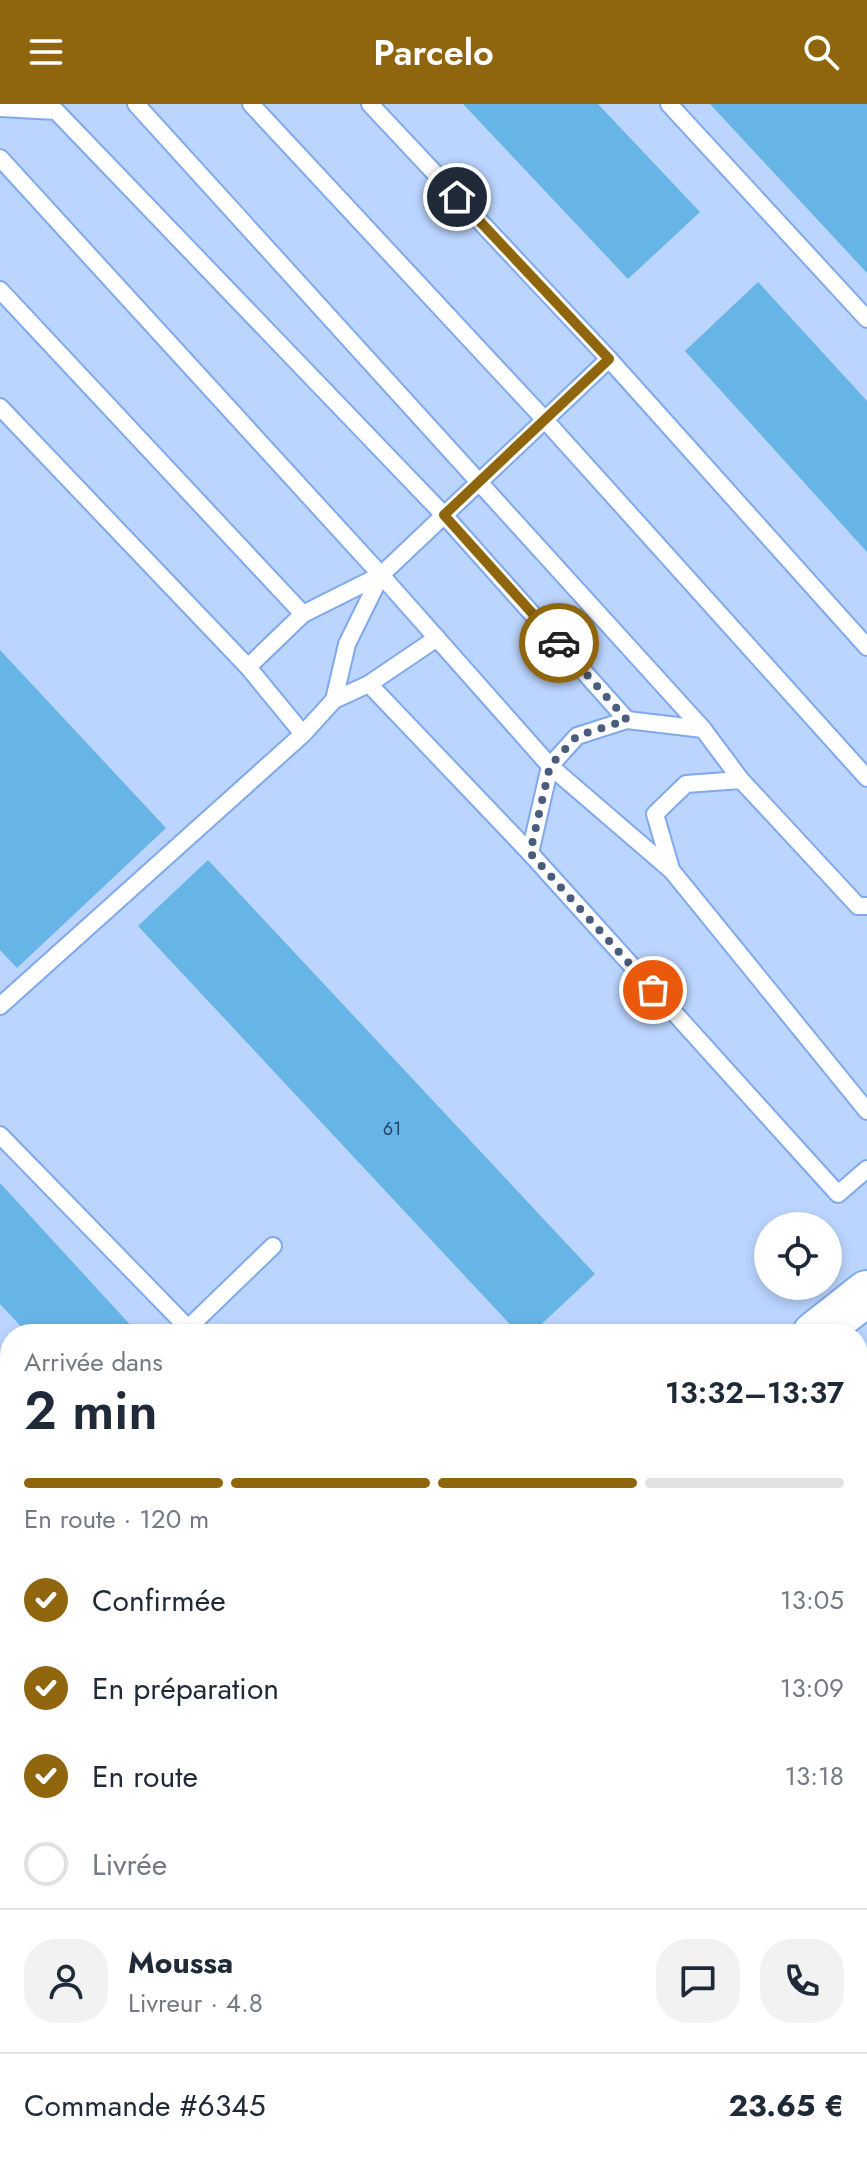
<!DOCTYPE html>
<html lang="fr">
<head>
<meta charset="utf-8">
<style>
	:root { --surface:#fff; --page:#f2f2f3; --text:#1f2937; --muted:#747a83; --line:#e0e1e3; --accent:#8f660d }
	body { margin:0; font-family:Jost,sans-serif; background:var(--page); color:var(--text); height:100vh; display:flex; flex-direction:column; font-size:30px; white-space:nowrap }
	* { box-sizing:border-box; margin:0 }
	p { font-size:26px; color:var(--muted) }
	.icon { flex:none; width:44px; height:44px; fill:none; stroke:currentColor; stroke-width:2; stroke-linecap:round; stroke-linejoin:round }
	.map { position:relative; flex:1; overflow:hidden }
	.side { position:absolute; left:0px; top:1220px; width:868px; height:850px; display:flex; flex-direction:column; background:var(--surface); border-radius:32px 32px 0 0; box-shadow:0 4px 12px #0003 }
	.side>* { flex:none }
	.buttons { position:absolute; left:754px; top:1108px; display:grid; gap:16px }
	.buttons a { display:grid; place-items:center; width:88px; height:88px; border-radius:50%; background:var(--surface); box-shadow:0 4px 12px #0003; font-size:40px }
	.pin { position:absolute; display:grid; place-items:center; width:68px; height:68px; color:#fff; margin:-34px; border:4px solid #fff; border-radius:50%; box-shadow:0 2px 8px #0007 }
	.courier { position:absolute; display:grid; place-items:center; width:80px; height:80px; margin:-40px; border:6px solid #8f660d; border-radius:50%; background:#fff; color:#222; box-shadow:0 2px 10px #0007 }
	.headline em { font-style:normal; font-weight:600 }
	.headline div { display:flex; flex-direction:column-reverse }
	.headline { display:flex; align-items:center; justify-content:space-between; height:136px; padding:0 24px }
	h1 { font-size:52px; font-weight:600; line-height:60px }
	.bar { display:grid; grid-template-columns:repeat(4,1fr); gap:12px 8px; align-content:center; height:96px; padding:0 24px }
	.bar i { height:10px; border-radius:6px; background:var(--line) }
	.bar .current { background:var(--accent) }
	.bar p { grid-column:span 4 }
	.line { display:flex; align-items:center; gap:20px; padding:0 24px; border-top:2px solid var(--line) }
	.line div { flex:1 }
	.round { display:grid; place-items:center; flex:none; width:84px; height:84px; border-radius:32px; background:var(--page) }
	ol { padding:0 24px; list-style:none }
	li { display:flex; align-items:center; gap:24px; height:88px }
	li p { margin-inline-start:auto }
	li .icon { padding:8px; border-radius:50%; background:var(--accent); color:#fff; stroke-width:4 }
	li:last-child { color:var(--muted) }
	li i { width:44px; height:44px; border:4px solid var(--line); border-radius:50% }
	header { display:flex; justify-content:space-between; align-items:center; height:104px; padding:0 24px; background:var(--accent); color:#fff; font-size:36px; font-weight:600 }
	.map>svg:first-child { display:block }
	.green { fill:#e8af48 }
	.building { fill:#67b4e7 }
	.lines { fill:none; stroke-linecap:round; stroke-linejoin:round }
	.lane-casing { stroke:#7fa9eb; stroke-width:20 }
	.primary-casing { stroke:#7fa9eb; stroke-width:48 }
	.highway-casing { stroke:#7fa9eb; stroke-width:48 }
	.lane { stroke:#fff; stroke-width:16 }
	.primary { stroke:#fff; stroke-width:44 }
	.highway { stroke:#fff; stroke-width:44 }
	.done { stroke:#4a5d7c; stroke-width:8; stroke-dasharray:0 14.4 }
	.route { stroke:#8f660d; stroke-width:10 }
	.labels { text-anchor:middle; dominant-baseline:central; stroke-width:6; stroke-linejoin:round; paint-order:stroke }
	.number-label { font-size:18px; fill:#244262 }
</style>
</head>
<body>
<header><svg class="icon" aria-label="menu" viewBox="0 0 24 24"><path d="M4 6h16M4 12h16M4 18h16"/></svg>Parcelo<svg class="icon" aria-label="search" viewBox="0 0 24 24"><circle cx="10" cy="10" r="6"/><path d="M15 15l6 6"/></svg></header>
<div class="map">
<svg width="867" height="2069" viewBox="0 0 867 2069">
	<rect width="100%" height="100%" fill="#bbd5fe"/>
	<g class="green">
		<path d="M0,1726L10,1736V1823L0,1831Z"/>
		<path d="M10,2013V2060H254L257,2069H0V2021Z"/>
		<path d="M313,2060H428L438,2069H316Z"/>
		<path d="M611,2060H858L861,2069H618Z"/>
	</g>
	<g class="building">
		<path d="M463,0H598L700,108L628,175Z"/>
		<path d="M710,0H867V169Z"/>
		<path d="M758,178L867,297V448L685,247Z"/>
		<path d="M0,546L166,724L17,864L0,846Z"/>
		<path d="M208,756L595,1170L531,1230H519L138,822Z"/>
		<path d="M0,1079L136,1227L132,1230H28L0,1200Z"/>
	</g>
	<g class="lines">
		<defs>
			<g id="lane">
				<path d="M136,0L703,625"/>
				<path d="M251,0L545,316L867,674"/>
				<path d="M370,0L609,255L867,543"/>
				<path d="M669,0L867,215"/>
				<path d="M0,4L56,7L444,411L627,616"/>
				<path d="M0,54L381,471L550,662L672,767L867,1007"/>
				<path d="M0,186L303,510"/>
				<path d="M0,303L248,563"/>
				<path d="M369,580L437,534"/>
				<path d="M334,596L347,540L381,471"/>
				<path d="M303,630L334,596L369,580L530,749L838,1090L867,1065"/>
				<path d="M530,749L550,662L577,632L627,616L703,625L741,676"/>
				<path d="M671,765L655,710L686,680L741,676L858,802H867"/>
				<path d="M0,902L303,630L248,563L303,510L381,471L609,255"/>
				<path d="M0,1031L188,1224"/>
				<path d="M182,1230L273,1142"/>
				<path d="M0,1275L10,1286"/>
			</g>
			<g id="primary">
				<path d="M815,1230L867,1189"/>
				<path d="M858,1296L867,1289"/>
				<path d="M0,1884L10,1876"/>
				<path d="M0,1974L10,1966"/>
			</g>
			<g id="highway">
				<path d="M0,1571L10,1579"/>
				<path d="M0,1677L10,1685"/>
				<path d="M288,2060L291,2069"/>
				<path d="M472,2060L482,2069"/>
				<path d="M585,2060L590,2069"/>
			</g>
		</defs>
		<use href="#lane" class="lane-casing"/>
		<use href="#primary" class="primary-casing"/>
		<use href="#highway" class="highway-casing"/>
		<use href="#lane" class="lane"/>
		<use href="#primary" class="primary"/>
		<use href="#highway" class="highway"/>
	</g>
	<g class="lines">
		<path class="done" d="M559,539L627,616L577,632L550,662L530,749L653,886"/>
		<path class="route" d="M457,93L609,255L444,411L559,539"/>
	</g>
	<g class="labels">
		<g class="number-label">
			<text x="392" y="1025">61</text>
		</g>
	</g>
</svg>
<div class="buttons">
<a><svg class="icon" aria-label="locate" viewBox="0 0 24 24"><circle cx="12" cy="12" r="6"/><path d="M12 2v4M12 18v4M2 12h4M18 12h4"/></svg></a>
</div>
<div class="pin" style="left:653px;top:886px;background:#ea580c"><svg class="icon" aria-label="bag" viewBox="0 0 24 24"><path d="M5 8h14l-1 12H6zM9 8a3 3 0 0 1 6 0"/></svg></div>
<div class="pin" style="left:457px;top:93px;background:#1f2937"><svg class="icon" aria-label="home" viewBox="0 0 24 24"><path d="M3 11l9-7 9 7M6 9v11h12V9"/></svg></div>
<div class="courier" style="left:559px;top:539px"><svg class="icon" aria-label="car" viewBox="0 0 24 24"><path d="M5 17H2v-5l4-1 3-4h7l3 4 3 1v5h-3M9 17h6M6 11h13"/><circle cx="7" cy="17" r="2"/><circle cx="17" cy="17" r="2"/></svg></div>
<section class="side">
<div class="headline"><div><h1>2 min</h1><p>Arrivée dans</p></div><em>13:32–13:37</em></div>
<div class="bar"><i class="current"></i><i class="current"></i><i class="current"></i><i></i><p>En route · 120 m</p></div>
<ol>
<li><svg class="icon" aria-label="check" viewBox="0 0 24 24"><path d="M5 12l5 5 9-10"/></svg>Confirmée<p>13:05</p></li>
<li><svg class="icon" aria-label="check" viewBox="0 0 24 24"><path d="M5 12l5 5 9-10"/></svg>En préparation<p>13:09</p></li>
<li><svg class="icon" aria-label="check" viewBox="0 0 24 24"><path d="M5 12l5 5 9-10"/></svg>En route<p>13:18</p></li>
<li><i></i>Livrée</li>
</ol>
<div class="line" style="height:144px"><a class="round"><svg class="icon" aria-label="person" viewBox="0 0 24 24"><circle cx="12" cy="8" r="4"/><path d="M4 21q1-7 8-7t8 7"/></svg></a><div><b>Moussa</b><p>Livreur · 4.8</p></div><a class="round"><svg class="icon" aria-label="chat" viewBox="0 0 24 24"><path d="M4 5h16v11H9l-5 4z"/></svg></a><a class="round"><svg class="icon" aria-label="phone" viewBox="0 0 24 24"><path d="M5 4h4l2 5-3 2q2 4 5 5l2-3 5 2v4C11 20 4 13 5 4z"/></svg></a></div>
<div class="line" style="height:104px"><div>Commande #6345</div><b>23.65 €</b></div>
</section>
</div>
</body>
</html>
